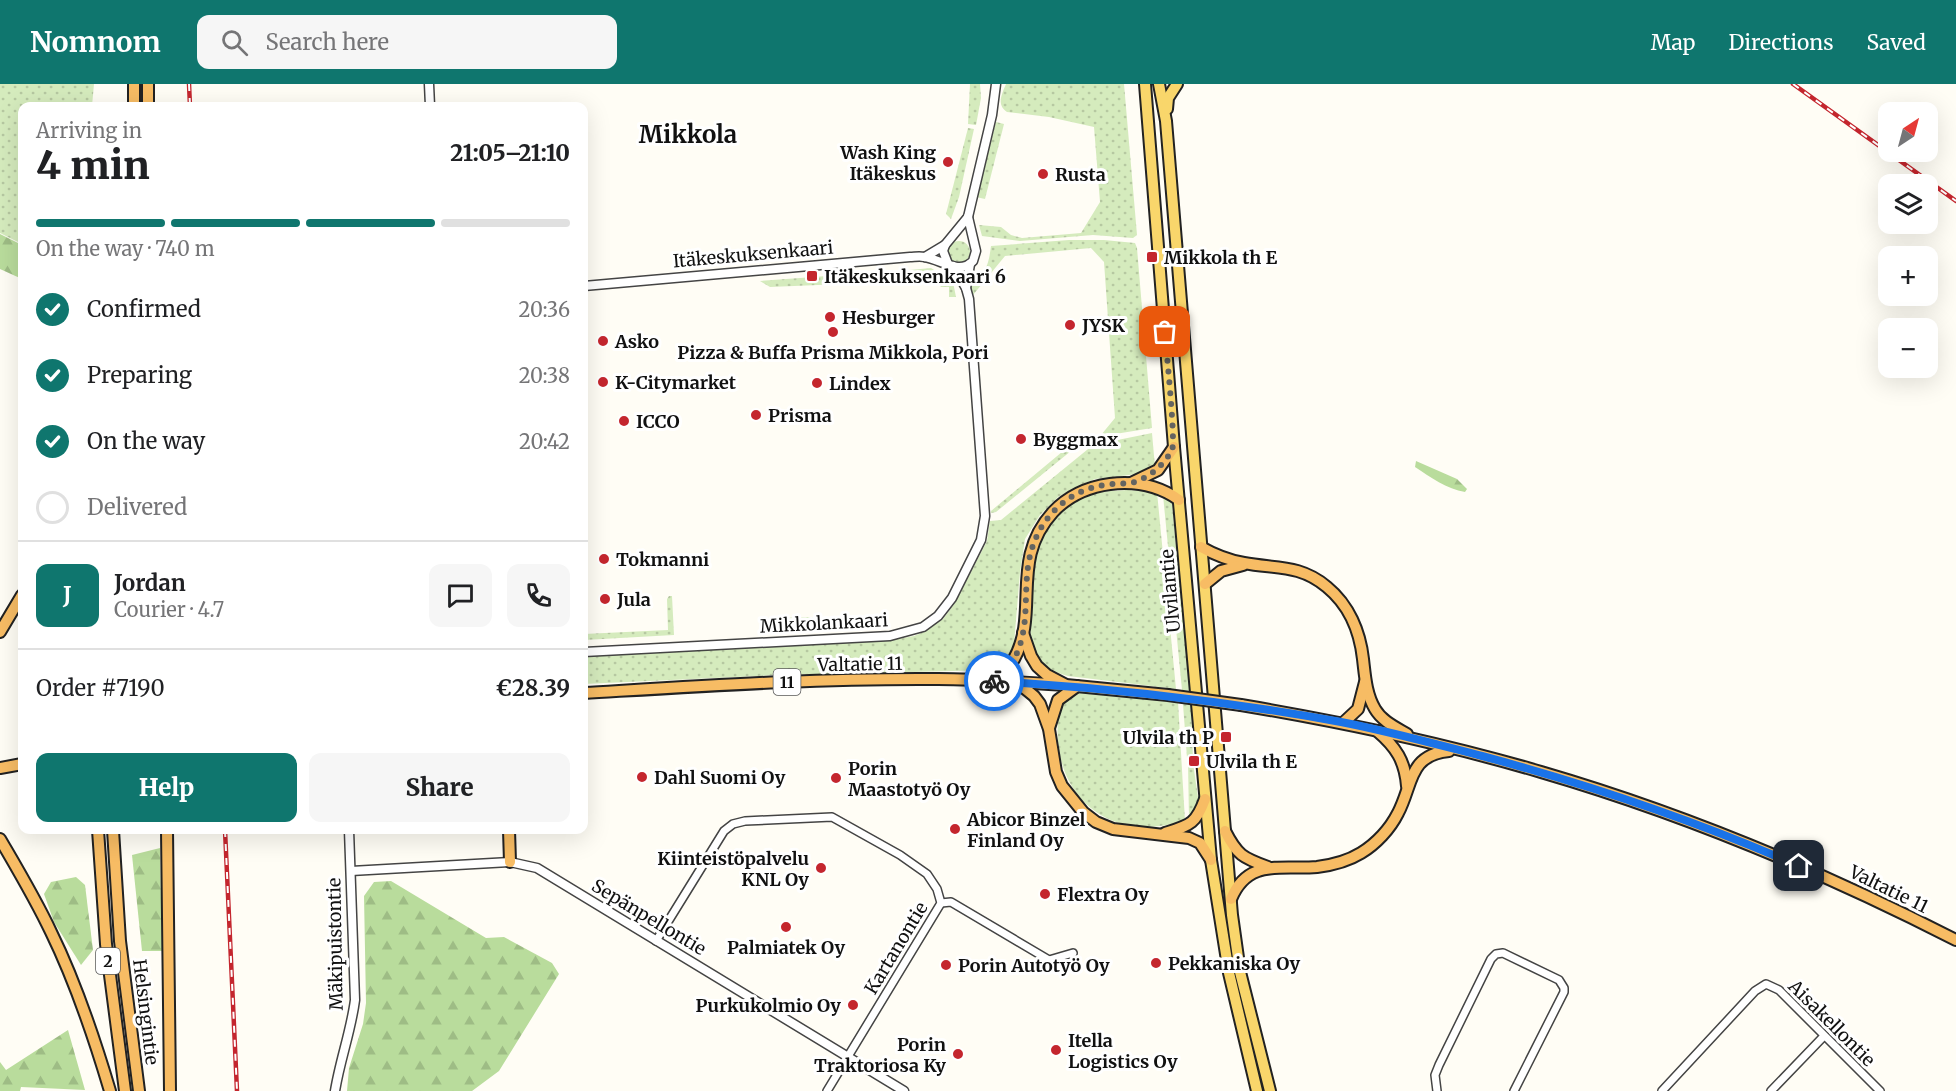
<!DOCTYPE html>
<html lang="en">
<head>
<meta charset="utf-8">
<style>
	:root { --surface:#fff; --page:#f6f6f6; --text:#202124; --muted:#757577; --line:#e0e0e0; --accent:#0f766e }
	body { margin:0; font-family:Merriweather,serif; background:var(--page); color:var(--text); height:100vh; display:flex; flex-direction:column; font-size:22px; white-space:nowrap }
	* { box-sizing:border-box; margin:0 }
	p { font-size:20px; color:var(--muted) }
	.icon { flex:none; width:33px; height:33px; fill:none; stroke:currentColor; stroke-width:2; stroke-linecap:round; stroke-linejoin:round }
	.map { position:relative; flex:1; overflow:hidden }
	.details { position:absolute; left:18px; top:18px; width:570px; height:732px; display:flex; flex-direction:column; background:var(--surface); border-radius:12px; box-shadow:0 6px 24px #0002 }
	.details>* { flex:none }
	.needle { width:39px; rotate:36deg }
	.controls { position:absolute; left:1878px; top:18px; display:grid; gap:12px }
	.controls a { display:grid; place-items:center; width:60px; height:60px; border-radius:12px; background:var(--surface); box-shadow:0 6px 24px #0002; font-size:30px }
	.pin { position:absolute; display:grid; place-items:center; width:51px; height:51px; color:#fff; margin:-26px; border-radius:12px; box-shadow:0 3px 9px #0006 }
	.courier { position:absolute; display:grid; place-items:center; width:60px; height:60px; margin:-30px; border:4px solid #1a73e8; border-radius:50%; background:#fff; color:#222; box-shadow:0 2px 8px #0007 }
	.overview em { font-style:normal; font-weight:800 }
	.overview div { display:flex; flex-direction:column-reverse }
	.overview { display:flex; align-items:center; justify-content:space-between; height:102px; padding:0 18px }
	h1 { font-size:39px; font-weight:800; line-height:45px }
	.bar { display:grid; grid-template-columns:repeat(4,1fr); gap:9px 6px; align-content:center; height:72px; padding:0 18px }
	.bar i { height:8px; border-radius:4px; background:var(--line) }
	.bar .on { background:var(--accent) }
	.bar p { grid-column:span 4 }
	.line { display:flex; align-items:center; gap:15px; padding:0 18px; border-top:2px solid var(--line) }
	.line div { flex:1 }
	.round { display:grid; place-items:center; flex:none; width:63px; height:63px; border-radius:12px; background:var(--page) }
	ol { padding:0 18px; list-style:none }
	li { display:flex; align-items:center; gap:18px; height:66px }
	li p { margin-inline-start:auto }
	li .icon { padding:6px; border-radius:50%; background:var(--accent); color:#fff; stroke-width:4 }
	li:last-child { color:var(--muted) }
	li i { width:33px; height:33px; border:3px solid var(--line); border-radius:50% }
	.action { display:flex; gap:12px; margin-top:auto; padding:12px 18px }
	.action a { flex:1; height:69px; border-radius:12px; background:var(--accent); color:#fff; font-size:24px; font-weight:800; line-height:69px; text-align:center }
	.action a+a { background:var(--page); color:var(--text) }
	header { display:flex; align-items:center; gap:36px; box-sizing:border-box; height:84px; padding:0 30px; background:var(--accent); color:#fff }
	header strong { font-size:28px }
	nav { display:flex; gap:33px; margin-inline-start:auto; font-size:21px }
	.search { width:420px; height:54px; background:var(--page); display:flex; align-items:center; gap:15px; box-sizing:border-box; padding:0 21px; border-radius:12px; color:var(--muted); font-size:22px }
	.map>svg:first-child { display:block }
	.grass { fill:url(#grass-dots) }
	.forest { fill:url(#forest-firs) }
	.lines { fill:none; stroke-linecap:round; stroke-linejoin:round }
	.minor-casing { stroke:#444; stroke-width:10 }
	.tertiary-casing { stroke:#444; stroke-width:11 }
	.primary-casing { stroke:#222; stroke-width:14 }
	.trunk-casing { stroke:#222; stroke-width:14 }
	.minor { stroke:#fff; stroke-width:7 }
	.tertiary { stroke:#fff; stroke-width:8 }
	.primary { stroke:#f9d66b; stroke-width:10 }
	.trunk { stroke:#f7bc64; stroke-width:10 }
	.rail-casing { stroke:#c4262e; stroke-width:4.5 }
	.rail { stroke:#fff; stroke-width:2; stroke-dasharray:7; stroke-linecap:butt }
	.trunk-bridge-casing { stroke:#222; stroke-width:14; stroke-linecap:butt }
	.trunk-bridge { stroke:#f7bc64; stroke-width:10 }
	.done { stroke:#646461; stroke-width:6; stroke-dasharray:0 10.8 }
	.route { stroke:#1a73e8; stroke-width:8 }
	.poi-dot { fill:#c4262e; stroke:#fff; stroke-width:2 }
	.labels { text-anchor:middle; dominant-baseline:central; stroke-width:6; stroke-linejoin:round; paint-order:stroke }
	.shield { fill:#fff; stroke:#585858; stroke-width:1.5 }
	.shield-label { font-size:16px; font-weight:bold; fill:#111 }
	.poi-label { font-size:18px; font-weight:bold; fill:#111; stroke:#fff; text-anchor:start }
	.street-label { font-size:18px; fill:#111; stroke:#fff }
	.district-label { font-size:24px; font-weight:bold; fill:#111; stroke:#fff }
</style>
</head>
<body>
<header>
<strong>Nomnom</strong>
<div class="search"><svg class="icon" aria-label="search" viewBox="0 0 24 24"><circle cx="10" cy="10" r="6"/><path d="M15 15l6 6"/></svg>Search here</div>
<nav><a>Map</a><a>Directions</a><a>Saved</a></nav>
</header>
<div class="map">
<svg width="1956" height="1007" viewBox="0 0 1956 1007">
	<defs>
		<pattern id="grass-dots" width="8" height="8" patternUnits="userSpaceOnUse" patternTransform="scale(1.5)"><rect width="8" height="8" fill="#d5ebbd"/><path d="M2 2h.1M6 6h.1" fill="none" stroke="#b6c8a1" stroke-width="1.8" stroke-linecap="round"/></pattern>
		<pattern id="forest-firs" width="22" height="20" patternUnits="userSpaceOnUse" patternTransform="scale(1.5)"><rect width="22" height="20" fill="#b9dc9c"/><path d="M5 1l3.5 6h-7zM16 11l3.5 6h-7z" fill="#9ebc85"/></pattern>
	</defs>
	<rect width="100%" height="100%" fill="#fffdf5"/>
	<g class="grass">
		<path d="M0,0H94L92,22H22V160L0,149Z"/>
		<path d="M970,0H980L981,14L976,41L968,40Z"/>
		<path d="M1006,0H1124L1137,151L1133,154L1093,151L1020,157L982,152L979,141L1001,143L1011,151L1022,154L1081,149L1100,118L1094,43L1049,33L1007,28C996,21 1002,10 1006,0Z"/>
		<path d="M996,38L1004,40L985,115L976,113Z"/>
		<path d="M968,44L974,45L959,113L951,135L946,130Z"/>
		<path d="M1069,156H1104L1135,159L1137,164L1152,344L1109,351L1082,358L996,428L991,429V427L1080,353L1101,351L1115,334L1104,178L1091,164L1005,172L973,211L970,197C987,192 989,177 991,162Z"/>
		<circle cx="959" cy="168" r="11"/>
		<path d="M931,184L953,198L956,213H949V203H941L936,196L878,200V189Z"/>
		<path d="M841,191L842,200L770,203L760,197Z"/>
		<path d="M1152,349L1155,383L1138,390L1095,395L1078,402L1058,413L1040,431L1025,455L1020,488L1014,560L1010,574L996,586L779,591L584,600V572L898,555L914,552L926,547L943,535L955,519L987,457L990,437L1001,436L1093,361Z"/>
		<path d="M1128,406L1157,408L1176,605L1068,592C1054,588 1042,583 1035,569C1026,552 1030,492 1035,472C1039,455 1049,436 1063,425C1083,408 1103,407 1128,406Z"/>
		<path d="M1163,411L1172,420L1190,607L1182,606Z"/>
		<path d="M669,512H672L674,551L584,556V550L668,546L667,515Z"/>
		<path d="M813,533V539L832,538V542L816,547L770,549V544L777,543V534Z"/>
		<path d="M1084,608L1178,618L1185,737C1169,741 1148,745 1131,742C1071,731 1048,673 1061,618L1070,611Z"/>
		<path d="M1183,620H1191L1193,676L1187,674Z"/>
		<path d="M1188,678L1193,679L1199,720L1189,736Z"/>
	</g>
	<g class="forest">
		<path d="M0,150L22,161V195L0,185Z"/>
		<path d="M1416,377L1457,395L1467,405L1465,408C1447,405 1430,393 1415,383Z"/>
		<path d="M160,764L162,867H142L132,771Z"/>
		<path d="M76,793L85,801L93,866L81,881L54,838L44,810L51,798Z"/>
		<path d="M391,797L486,854L504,853L552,879L559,890L499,987L472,1007H347L349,984L363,940L366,919L364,812L374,798Z"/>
		<path d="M68,946L85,1006L21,1003L20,1007H0V978L6,986Z"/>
	</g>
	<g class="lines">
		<defs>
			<g id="minor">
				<path d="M941,819L951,818L1049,876L1073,869"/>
				<path d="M656,857L724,747L733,740L745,737L832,733L900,771L927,790L937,805L941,819L827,1007"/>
				<path d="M1437,1007L1435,991L1439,981L1491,875L1496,870L1503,869L1559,896L1564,904V908L1514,1007"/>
				<path d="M1662,1007L1755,907L1766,900L1779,906L1880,1007"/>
				<path d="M1771,1007L1824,952"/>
			</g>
			<g id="tertiary">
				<path d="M429,0L430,22"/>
				<path d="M925,173L945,161"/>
				<path d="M948,180L943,167L945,161L968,133L992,31L996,0"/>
				<path d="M584,202L910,173C914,173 920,172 924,173C941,175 959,192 973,177L976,167L968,133"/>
				<path d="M966,204L970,180"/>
				<path d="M584,568L890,552L923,543L938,532L952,514L981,456L985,432L969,215L966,204L953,182"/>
				<path d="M351,787L510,778L537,784L904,1007"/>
				<path d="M335,1007C340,976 351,947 355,916L349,746"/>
			</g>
			<g id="primary">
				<path d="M1145,0L1174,363L1211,776L1229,889L1257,1007"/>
				<path d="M1159,0L1166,37L1232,831L1240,888L1270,1007"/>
				<path d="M1167,25L1168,14L1177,0"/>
			</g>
			<g id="trunk">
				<path d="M134,22V0"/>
				<path d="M148,22V0"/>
				<path d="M1131,399L1158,386L1174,363"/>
				<path d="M1201,463C1215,471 1228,476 1244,479C1275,485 1300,480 1327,503C1349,521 1360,548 1363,575C1365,592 1366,610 1375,625C1382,637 1395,643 1407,650"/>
				<path d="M1205,500L1221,487L1243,481"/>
				<path d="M0,548L22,511"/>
				<path d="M1023,549L1031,572L1037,582L1047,591L1066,601L1168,611"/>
				<path d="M990,597C999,591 1008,584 1014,575C1040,528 1009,476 1053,428C1069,411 1088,403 1110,400C1135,397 1158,401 1179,416"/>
				<path d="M1017,598L1034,612L1040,620L1049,645L1056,688L1062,702L1083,728L1096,738L1113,745L1189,754L1200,759L1211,776"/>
				<path d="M584,609C702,602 820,594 938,595C981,595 1024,599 1066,601"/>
				<path d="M1241,621C1342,638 1443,659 1541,688C1685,730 1823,788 1956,856"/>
				<path d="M1343,639L1358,625L1365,598"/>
				<path d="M1049,644L1058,616L1077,602"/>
				<path d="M1377,647C1396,663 1405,677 1407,702"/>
				<path d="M0,684L22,680"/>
				<path d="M98,746L106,860L125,1007"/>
				<path d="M113,746L120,857L139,1007"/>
				<path d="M167,746L170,1007"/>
				<path d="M509,746L510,778"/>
				<path d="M1225,747C1237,771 1243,774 1268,783"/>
				<path d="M1165,749C1190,741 1196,740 1205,715"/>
				<path d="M0,755C18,786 36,816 51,848C76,899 94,953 110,1007"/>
				<path d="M1231,815C1248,774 1281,786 1317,783C1333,781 1348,777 1361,769C1376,760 1390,745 1398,729C1413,701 1408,671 1449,667"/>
			</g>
		</defs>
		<use href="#minor" class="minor-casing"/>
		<use href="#tertiary" class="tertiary-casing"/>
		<use href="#primary" class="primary-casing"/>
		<use href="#trunk" class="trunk-casing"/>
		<use href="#minor" class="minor"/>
		<use href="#tertiary" class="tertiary"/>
		<use href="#primary" class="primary"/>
		<use href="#trunk" class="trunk"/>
		<defs>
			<g id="rail">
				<path d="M189,0L190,22"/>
				<path d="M1793,0L1956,117"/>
				<path d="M225,746L237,1007"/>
			</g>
		</defs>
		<use href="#rail" class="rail-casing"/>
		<use href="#rail" class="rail"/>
		<defs>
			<path id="trunk-bridge" d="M1168,611L1241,621"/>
		</defs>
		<use href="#trunk-bridge" class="trunk-bridge-casing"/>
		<use href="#trunk-bridge" class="trunk-bridge"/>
	</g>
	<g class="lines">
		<path class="done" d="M994,597H990C999,591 1008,584 1014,575C1039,529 1009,476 1053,428C1069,411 1089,402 1113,400C1118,399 1125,400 1131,399C1148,395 1164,381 1172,366C1176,358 1166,265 1165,248"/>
		<path class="route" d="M994,597C1111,604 1226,617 1341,638C1388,647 1435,660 1482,672C1590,701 1696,737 1799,782"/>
	</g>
	<g class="poi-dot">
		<circle cx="948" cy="78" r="6"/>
		<circle cx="1043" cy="90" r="6"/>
		<rect x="1146" y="167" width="12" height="12" rx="3"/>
		<rect x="806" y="186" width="12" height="12" rx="3"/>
		<circle cx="830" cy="233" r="6"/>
		<circle cx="1070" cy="241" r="6"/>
		<circle cx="833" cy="248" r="6"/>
		<circle cx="603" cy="257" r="6"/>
		<circle cx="603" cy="298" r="6"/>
		<circle cx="817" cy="299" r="6"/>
		<circle cx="756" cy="331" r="6"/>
		<circle cx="624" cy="337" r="6"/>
		<circle cx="1021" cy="355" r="6"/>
		<circle cx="604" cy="475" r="6"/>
		<circle cx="605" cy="515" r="6"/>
		<rect x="1220" y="647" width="12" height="12" rx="3"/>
		<rect x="1188" y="671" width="12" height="12" rx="3"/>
		<circle cx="642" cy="693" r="6"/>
		<circle cx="836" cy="694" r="6"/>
		<circle cx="955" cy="745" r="6"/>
		<circle cx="821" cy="784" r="6"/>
		<circle cx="1045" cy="810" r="6"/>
		<circle cx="786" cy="843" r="6"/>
		<circle cx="1156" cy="879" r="6"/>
		<circle cx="946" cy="881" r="6"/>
		<circle cx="853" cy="921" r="6"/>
		<circle cx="1056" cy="966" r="6"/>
		<circle cx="958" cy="970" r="6"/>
	</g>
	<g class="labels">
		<g class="shield">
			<rect x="773.5" y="585" width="27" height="26" rx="4.5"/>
			<rect x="96" y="864" width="24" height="26" rx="4.5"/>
		</g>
		<g class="shield-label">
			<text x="787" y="598">11</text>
			<text x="108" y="877">2</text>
		</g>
		<g class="poi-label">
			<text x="936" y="68" text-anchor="end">Wash King<tspan x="936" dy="21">Itäkeskus</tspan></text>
			<text x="1055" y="90">Rusta</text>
			<text x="1164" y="173">Mikkola th E</text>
			<text x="824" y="192">Itäkeskuksenkaari 6</text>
			<text x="842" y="233">Hesburger</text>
			<text x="1082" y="241">JYSK</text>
			<text x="615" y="257">Asko</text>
			<text x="833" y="268" text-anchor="middle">Pizza &amp; Buffa Prisma Mikkola, Pori</text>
			<text x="615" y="298">K-Citymarket</text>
			<text x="829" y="299">Lindex</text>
			<text x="768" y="331">Prisma</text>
			<text x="636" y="337">ICCO</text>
			<text x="1033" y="355">Byggmax</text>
			<text x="616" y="475">Tokmanni</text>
			<text x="617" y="515">Jula</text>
			<text x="1214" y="653" text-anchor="end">Ulvila th P</text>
			<text x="1206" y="677">Ulvila th E</text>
			<text x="848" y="684">Porin<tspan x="848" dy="21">Maastotyö Oy</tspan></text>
			<text x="654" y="693">Dahl Suomi Oy</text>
			<text x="967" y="735">Abicor Binzel<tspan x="967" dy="21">Finland Oy</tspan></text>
			<text x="809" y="774" text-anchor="end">Kiinteistöpalvelu<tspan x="809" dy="21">KNL Oy</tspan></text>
			<text x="1057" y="810">Flextra Oy</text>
			<text x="786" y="863" text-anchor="middle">Palmiatek Oy</text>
			<text x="1168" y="879">Pekkaniska Oy</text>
			<text x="958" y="881">Porin Autotyö Oy</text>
			<text x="841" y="921" text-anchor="end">Purkukolmio Oy</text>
			<text x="1068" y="956">Itella<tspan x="1068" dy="21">Logistics Oy</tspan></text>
			<text x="946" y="960" text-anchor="end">Porin<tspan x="946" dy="21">Traktoriosa Ky</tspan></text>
		</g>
		<g class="street-label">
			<text transform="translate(753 170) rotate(-5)">Itäkeskuksenkaari</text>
			<text transform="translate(1170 507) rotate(-95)">Ulvilantie</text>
			<text transform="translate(824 539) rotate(-3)">Mikkolankaari</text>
			<text transform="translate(860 580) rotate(-1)">Valtatie 11</text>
			<text transform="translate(1889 805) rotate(26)">Valtatie 11</text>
			<text transform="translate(649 833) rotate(31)">Sepänpellontie</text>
			<text transform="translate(335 860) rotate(-91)">Mäkipuistontie</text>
			<text transform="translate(896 864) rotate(-59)">Kartanontie</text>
			<text transform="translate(146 928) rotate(83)">Helsingintie</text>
			<text transform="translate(1832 939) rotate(45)">Aisakellontie</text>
		</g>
		<g class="district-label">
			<text x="688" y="50">Mikkola</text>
		</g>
	</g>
</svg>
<div class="controls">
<a><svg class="needle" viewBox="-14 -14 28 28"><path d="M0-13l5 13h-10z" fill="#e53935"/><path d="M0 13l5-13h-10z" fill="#757577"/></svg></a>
<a><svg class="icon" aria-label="layers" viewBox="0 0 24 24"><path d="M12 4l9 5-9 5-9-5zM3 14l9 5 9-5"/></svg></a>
<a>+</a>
<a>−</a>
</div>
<div class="pin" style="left:1165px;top:248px;background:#ea580c"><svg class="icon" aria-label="bag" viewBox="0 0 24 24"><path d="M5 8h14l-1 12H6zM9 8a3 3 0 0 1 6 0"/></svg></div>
<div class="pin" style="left:1799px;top:782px;background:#1f2937"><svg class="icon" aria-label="home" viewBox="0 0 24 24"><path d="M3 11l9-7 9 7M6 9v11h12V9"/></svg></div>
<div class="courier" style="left:994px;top:597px"><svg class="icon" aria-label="bike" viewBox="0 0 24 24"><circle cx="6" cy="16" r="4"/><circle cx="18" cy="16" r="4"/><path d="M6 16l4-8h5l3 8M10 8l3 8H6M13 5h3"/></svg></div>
<section class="details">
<div class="overview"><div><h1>4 min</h1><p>Arriving in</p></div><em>21:05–21:10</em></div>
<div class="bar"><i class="on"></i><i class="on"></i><i class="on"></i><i></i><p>On the way · 740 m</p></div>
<ol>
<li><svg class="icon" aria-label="check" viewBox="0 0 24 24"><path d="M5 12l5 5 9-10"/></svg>Confirmed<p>20:36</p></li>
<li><svg class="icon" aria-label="check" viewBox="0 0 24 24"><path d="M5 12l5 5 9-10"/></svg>Preparing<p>20:38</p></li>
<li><svg class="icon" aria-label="check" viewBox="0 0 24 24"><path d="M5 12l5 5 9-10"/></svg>On the way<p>20:42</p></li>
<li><i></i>Delivered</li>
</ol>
<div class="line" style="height:108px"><b class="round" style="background:var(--accent);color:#fff">J</b><div><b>Jordan</b><p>Courier · 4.7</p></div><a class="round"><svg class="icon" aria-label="chat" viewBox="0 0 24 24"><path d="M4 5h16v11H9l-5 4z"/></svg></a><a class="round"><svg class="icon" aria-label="phone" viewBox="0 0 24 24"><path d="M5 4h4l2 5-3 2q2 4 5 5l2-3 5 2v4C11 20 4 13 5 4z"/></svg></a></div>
<div class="line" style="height:78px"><div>Order #7190</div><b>€28.39</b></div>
<div class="action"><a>Help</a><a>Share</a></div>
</section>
</div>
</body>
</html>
